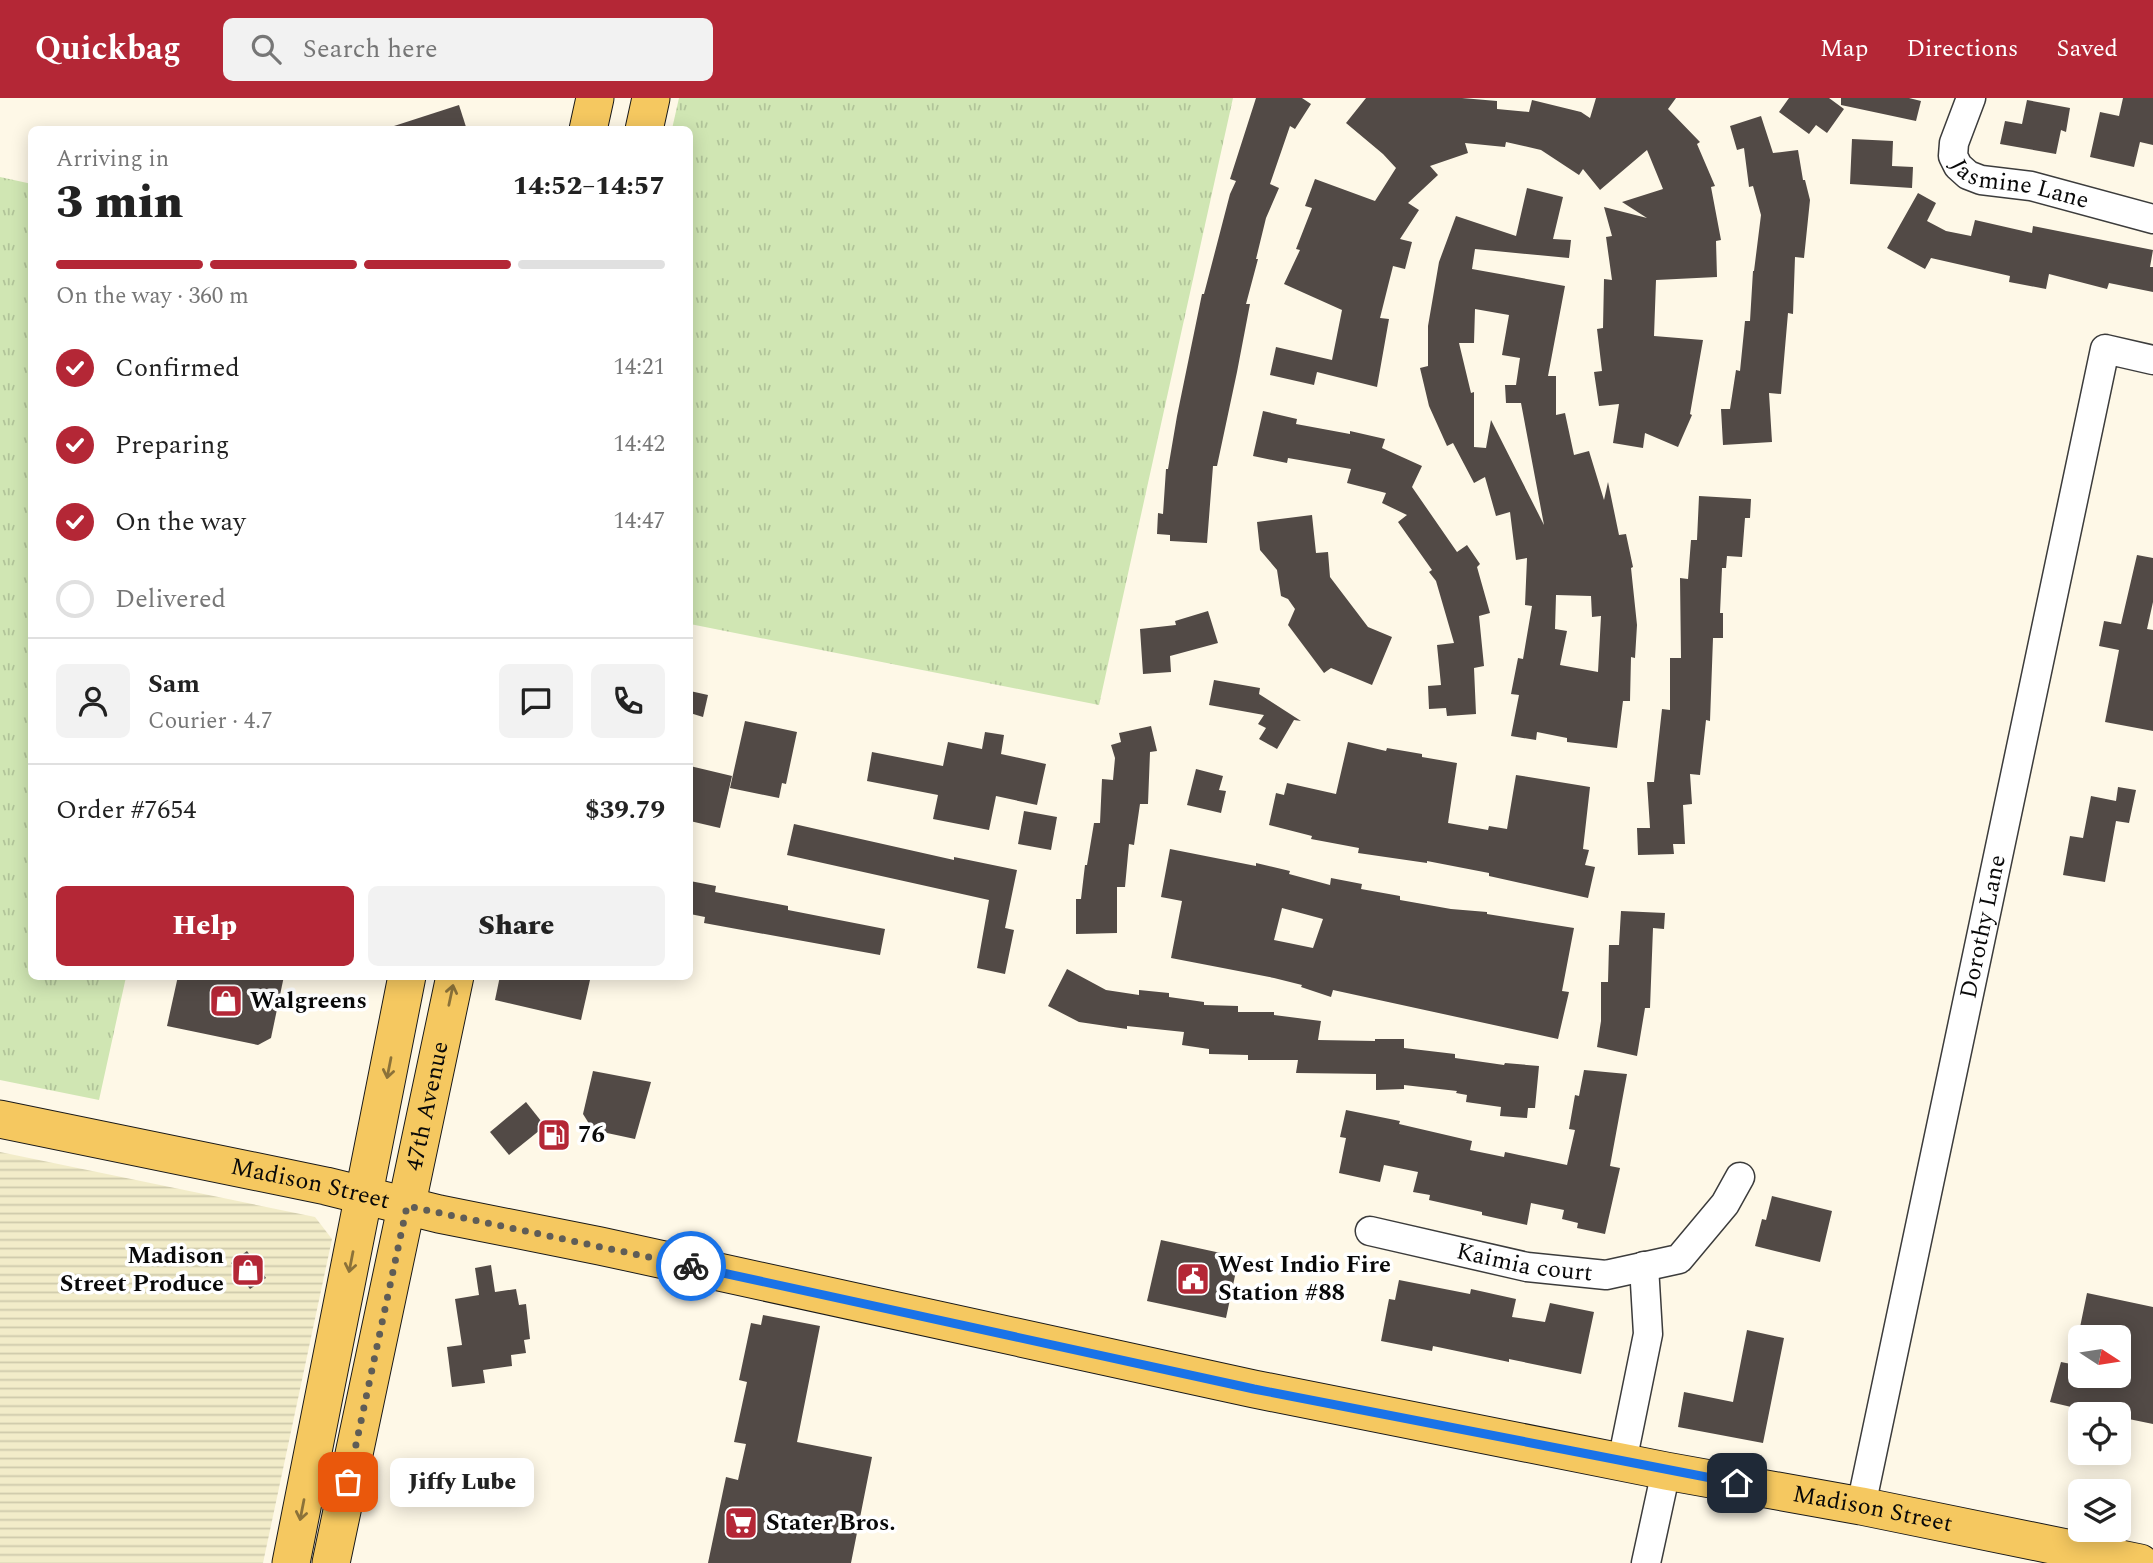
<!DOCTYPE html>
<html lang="en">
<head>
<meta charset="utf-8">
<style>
	:root { --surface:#fff; --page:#f2f2f2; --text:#222; --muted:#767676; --line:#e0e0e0; --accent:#b42736 }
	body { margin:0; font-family:Spectral,serif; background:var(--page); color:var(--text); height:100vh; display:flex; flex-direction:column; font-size:26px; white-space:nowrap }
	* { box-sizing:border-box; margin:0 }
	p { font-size:23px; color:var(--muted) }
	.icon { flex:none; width:38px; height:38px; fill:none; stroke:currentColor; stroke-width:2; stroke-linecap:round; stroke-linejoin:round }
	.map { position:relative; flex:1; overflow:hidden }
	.side { position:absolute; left:28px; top:28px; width:665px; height:854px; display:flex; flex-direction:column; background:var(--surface); border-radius:10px; box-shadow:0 4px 18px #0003 }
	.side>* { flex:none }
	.needle { width:46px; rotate:102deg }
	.fabs { position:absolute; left:2068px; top:1227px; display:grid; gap:14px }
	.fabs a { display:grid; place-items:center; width:63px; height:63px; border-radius:10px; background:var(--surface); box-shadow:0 4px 18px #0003; font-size:35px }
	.pin { position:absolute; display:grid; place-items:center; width:60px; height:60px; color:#fff; margin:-30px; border-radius:14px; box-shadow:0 4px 10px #0006 }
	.courier { position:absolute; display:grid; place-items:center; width:70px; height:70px; margin:-35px; border:5px solid #1a73e8; border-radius:50%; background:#fff; color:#222; box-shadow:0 2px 9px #0007 }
	.bubble { position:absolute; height:49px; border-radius:10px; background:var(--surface); box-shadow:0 4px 18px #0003; font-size:23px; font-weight:800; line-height:49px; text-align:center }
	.summary em { font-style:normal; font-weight:800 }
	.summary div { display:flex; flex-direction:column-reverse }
	.summary { display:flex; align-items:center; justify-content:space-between; height:119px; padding:0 28px }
	h1 { font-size:46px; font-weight:800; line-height:52px }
	.bar { display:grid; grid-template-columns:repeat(4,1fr); gap:10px 7px; align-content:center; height:84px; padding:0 28px }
	.bar i { height:9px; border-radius:5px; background:var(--line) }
	.bar .active { background:var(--accent) }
	.bar p { grid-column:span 4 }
	.line { display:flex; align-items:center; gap:18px; padding:0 28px; border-top:2px solid var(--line) }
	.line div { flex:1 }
	.round { display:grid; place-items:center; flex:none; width:74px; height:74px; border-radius:10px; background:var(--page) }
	ol { padding:0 28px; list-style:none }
	li { display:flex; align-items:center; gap:21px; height:77px }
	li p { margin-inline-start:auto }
	li .icon { padding:7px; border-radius:50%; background:var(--accent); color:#fff; stroke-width:4 }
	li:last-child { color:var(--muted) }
	li i { width:38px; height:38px; border:4px solid var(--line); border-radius:50% }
	.cta { display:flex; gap:14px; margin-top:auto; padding:14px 28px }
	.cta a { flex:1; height:80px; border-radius:10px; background:var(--accent); color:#fff; font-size:28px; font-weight:800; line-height:80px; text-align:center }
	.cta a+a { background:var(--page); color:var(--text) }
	header { display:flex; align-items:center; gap:42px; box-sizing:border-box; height:98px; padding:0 35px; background:var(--accent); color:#fff }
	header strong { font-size:33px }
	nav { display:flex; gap:38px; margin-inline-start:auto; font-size:24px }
	.search { width:490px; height:63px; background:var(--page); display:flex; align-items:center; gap:18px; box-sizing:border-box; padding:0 24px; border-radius:10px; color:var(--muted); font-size:26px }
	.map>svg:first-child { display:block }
	.farmland { fill:url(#farmland-rules) }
	.grass { fill:url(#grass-tufts) }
	.building { fill:#524a46; fill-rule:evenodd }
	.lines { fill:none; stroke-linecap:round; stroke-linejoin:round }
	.minor-casing { stroke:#3c3c3c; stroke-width:31 }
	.major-casing { stroke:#1a1a1a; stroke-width:39 }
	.minor { stroke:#fff; stroke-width:28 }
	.major { stroke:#f5c860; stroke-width:37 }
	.oneway { stroke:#8b7239 }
	.done { stroke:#5f5d57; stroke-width:7; stroke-dasharray:0 12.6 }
	.route { stroke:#1a73e8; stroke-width:9 }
	.labels { text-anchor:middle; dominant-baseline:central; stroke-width:7; stroke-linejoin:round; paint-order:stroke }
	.street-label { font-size:24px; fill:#090909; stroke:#fff }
	.poi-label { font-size:24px; font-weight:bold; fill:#090909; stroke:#fff; text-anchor:start }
</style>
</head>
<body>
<header>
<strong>Quickbag</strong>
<div class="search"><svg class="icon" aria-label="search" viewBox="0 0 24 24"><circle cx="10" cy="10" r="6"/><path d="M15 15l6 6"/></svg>Search here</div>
<nav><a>Map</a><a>Directions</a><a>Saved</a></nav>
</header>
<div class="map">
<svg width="2153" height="1465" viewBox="0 0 2153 1465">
	<defs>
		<pattern id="farmland-rules" width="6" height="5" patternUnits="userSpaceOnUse" patternTransform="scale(1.75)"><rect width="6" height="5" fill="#f2ecc9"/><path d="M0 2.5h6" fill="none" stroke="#cec9ab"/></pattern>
		<pattern id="grass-tufts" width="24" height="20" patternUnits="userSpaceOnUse" patternTransform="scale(1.75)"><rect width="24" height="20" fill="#d0e6b3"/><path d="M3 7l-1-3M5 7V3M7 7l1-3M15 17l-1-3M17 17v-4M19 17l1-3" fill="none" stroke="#b1c499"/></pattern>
	</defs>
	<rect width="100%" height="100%" fill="#fef8e7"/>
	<path class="farmland" d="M0,1054L315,1119L332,1141L263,1465H0Z"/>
	<g class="grass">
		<path d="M679,0H1233L1099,607L690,526V32L672,31Z"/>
		<path d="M0,79L32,86V878L126,879L99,1002L0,982Z"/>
	</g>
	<g class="building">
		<path d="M1256,0H1302L1311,6L1295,31L1290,28L1270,86L1279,90L1266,120L1256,161H1258L1246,206H1250L1237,274L1217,368H1213L1207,445L1170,443V437L1157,436L1158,415L1163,416L1166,371H1168L1177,318L1202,196H1204L1230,96L1236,83L1230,81Z"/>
		<path d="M1366,0H1462L1497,3V11L1529,14L1532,2L1581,14L1590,20L1596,0H1676L1668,11L1700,44L1697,46L1715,88L1711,89L1721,142L1716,143L1717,179L1656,182L1654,238L1703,242L1690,316L1692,317L1678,349L1645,335L1643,350L1613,345L1619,306L1599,308L1594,274L1602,273L1597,231L1603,230L1604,181L1612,182L1606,139L1612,138L1604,109L1647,120L1622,104L1663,91L1647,52L1600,92L1583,71L1579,77L1541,52L1506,44L1505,49L1465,45L1468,55L1430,68L1438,77L1408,105L1419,112L1400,141L1412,144L1405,171L1393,168L1380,220L1389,221L1377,289L1317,274L1314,287L1270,277L1276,249L1332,262L1342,212L1284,186L1300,152L1296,151L1312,110L1305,108L1315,81L1375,103L1396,70L1383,56L1346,25Z"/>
		<path d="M1789,0H1829L1844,11L1827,35L1816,27L1809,36L1779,14Z"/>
		<path d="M1841,0H1909L1921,3L1916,23L1841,7Z"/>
		<path d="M2123,0H2153V47L2140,44L2134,69L2090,59L2100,14L2119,18Z"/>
		<path d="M2027,2L2070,10L2066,34L2061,32L2056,56L2000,46L2005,23L2022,26Z"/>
		<path d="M459,7L467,32H395L394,28Z"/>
		<path d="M1761,18L1773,55L1798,52L1803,82H1805L1810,102L1804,160L1795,159L1793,216L1788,215L1781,296L1769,295L1772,344L1723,347L1721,311H1730L1736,272L1740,273L1745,223H1750L1753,173H1754L1761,117L1753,88L1749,89L1744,50L1737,52L1730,28Z"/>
		<path d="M1852,41L1893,43L1892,68L1913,69L1912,90L1850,86Z"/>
		<path d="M1527,90L1563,99L1553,141L1571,142L1569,160L1475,151L1472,171L1565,188L1548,278H1556V317L1565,315L1574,357L1589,353L1604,402L1608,384L1619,437L1626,436L1633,469L1631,470L1637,527L1635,560L1631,559L1630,603H1623L1617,650L1567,644V640L1537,634L1536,642L1511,638L1519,597L1511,596L1518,560L1523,561L1532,508L1525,507L1527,460L1516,462L1510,414L1496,418L1485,379L1474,385L1453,345L1447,348L1429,308L1420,270L1428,268V228L1439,164L1456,118L1516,138ZM1475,211L1509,217L1502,257L1520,260L1516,287H1505L1506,305H1521L1544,427L1491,322L1486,350L1474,349V294L1471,295L1459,245H1474ZM1556,497L1591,498L1592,519L1601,518L1598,574L1560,567L1567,533L1555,531Z"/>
		<path d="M1918,95L1936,105L1927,123L1946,133L1971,138L1975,122L2032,135L2033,128L2153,152L2150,169H2153V194L2109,185L2107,191L2049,176L2046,191L2009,184L2010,178L1931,160L1925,171L1887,150Z"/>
		<path d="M1263,313L1297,321L1296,326L1350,336V333L1385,341L1382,350L1422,368L1412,389L1457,454L1467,447L1480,466L1477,469L1490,515L1479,518L1484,568L1474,570L1476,616L1447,618L1446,610L1429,611L1428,588L1441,587L1437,547L1454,545L1436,483L1429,474L1432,472L1398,424L1407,417L1382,405L1386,395L1347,385L1351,371L1288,360L1287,365L1253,358Z"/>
		<path d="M1699,398L1751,401L1750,420H1745L1742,459L1727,458L1726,470H1722L1720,515H1723V540H1713L1710,623L1706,622L1700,677L1690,676L1692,706L1683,707L1685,746H1673L1674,756L1638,757L1637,730H1650L1647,684H1654L1662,611L1670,612V560H1681L1680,480L1688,481L1691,442H1697Z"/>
		<path d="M1312,417L1316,455L1328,454L1330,479L1368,529L1392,539L1372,587L1331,570L1324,575L1288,527L1295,511L1288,501L1281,498L1277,472L1260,452L1257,424Z"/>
		<path d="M2137,457L2153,460V504L2147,531L2153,532V633L2105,624L2119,552L2099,548L2104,523L2121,526Z"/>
		<path d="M1208,513L1218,545L1170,558L1171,574L1143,576L1140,531L1176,527L1175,523Z"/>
		<path d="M1214,582L1260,590L1259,596L1301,623L1294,622L1277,651L1259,641L1266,630L1258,626L1264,617L1209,607Z"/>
		<path d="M690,593L708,597L703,619L690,615Z"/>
		<path d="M745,623L797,634L786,686L782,685L779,700L730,690Z"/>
		<path d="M1151,628L1157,653L1150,654L1148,706H1140L1134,747L1129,746L1125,789H1117V835L1076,836V801H1081L1085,767H1087L1094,725H1100L1102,681L1113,682L1115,660L1111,647L1121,644L1119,635Z"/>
		<path d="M985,634L1004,637L1001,656L1046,666L1037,707L996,698L989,732L933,721L938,697L867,683L872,654L943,668L948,644L982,651Z"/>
		<path d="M1348,644L1386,653L1387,650L1422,656V659L1457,665L1448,725L1488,732L1489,728L1507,731L1516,677L1590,689L1583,751L1589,752L1585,767L1595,769L1588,800L1489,778V775L1427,763V765L1358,755L1359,750L1311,741L1312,738L1269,727L1276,695L1284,697L1287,685L1336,696Z"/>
		<path d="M690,668L732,678L720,730L690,723Z"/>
		<path d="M1196,671L1223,678L1219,692L1226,693L1221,715L1187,707Z"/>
		<path d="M2118,689L2136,692L2129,725L2116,723L2105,784L2063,777L2070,738L2083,740L2091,698L2116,703Z"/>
		<path d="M1024,713L1057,719L1051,752L1018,746Z"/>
		<path d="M794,726L954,762V759L1017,772L1005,830L1014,832L1005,876L977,870L989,802L787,757Z"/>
		<path d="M1170,751L1256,768V765L1290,773L1289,776L1330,787L1331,780L1362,786L1361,791L1400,798V802L1451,811L1487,814V816L1574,830L1562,893L1569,894L1558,941L1333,892L1331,899L1301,889L1302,887L1274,880L1171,860L1182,803L1161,799ZM1282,810L1323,821L1313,850L1274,842Z"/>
		<path d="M690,783L716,788L715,794L788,808V812L885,831L880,857L704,825L705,819L690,816Z"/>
		<path d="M1621,813L1665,815L1664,831L1653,830L1650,910H1645L1637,958L1597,949L1601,923V884H1608L1609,847H1619Z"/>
		<path d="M1067,871L1106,892L1139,897V892L1169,895V899L1204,904V907L1238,908V914H1274V917L1321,923L1318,942L1375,943V941H1404V950L1455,956V960L1504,967L1505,965L1539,968L1535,1010H1528L1527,1020L1500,1018L1501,1009L1466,1004L1467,997L1456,995L1457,993L1404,987V991L1376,992V976L1296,975L1298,962H1248V957L1209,956V951L1182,947L1184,934L1127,928V931L1079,924L1048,908Z"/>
		<path d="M178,878H284L271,940L258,947L167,928Z"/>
		<path d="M500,878H575L590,882L581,922L495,902Z"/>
		<path d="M1584,972L1627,976L1610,1068L1620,1070L1605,1136L1577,1130L1578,1125L1562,1121L1564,1112L1531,1105L1527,1127L1482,1117V1114L1429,1102L1430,1097L1413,1094L1418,1074L1384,1067L1380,1084L1339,1075L1346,1040L1340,1039L1346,1012L1400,1023L1399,1026L1472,1043L1470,1052L1504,1059L1505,1054L1567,1067L1575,1032L1569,1031L1575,997L1579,998Z"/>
		<path d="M593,973L651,984L635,1041L593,1032L583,1016Z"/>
		<path d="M526,1004L545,1028L509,1057L490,1034Z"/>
		<path d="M1772,1098L1832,1113L1820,1164L1755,1148L1762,1121L1766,1122Z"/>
		<path d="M1161,1142L1239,1159L1226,1220L1147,1203Z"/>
		<path d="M247,1153L266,1180L250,1191L231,1165Z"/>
		<path d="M491,1167L495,1194L516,1191L519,1207L526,1206L530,1241L524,1242L526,1255L511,1257L512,1268L483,1272L485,1285L452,1289L447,1249L462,1247L455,1201L479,1197L475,1170Z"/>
		<path d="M1399,1182L1470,1196L1471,1191L1516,1201L1512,1219L1545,1224L1550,1205L1594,1214L1581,1276L1509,1261V1264L1433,1248L1432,1253L1381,1243L1389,1201L1395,1202Z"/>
		<path d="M2087,1195L2153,1209V1326L2119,1319V1316H2101L2050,1304L2061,1264L2081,1268V1278H2119V1239H2078Z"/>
		<path d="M763,1217L820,1228L797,1344L872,1359L851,1465H708L726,1379L738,1382L746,1346L734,1344L747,1284L739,1282L751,1225L761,1227Z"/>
		<path d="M1747,1232L1784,1240L1763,1345L1678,1329L1684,1294L1733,1304Z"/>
	</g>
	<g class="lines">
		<defs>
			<g id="minor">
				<path id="s1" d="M1971,0L1954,45L1953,58L1958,68L1968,77L1981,82L2031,88L2153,121"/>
				<path id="s2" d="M1370,1133L1527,1169L1606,1177L1679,1161L1725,1106L1740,1079"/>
				<path d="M1622,1364L1648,1236L1644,1168"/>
				<path id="s3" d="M1861,1408L2105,251L2153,262"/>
				<path d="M1646,1465L1666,1373"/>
			</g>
			<g id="major">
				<path d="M588,32L595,0"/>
				<path d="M644,32L651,0"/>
				<path id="s4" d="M0,1021L326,1088L439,1116L600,1148L1254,1291L1666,1373L1861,1408L2140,1465"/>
				<path d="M291,1465L407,878"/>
				<path id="s5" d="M331,1465L455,878"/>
			</g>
		</defs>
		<use href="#minor" class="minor-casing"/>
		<use href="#major" class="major-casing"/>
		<use href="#minor" class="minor"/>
		<use href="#major" class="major"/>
	</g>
	<defs><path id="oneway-shaft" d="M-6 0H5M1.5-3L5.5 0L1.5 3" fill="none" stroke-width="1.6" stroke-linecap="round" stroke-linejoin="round" transform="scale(1.75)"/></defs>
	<g class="oneway">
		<use href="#oneway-shaft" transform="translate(451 897) rotate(-78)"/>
		<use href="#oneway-shaft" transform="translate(389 970) rotate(101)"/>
		<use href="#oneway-shaft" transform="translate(351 1164) rotate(101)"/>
		<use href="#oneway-shaft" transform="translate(302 1412) rotate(101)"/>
	</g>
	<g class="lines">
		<path class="done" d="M348,1384L407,1108L691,1168"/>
		<path class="route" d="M691,1168L1254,1291L1737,1385"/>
	</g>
	<defs>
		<symbol id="shop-square" viewBox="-11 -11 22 22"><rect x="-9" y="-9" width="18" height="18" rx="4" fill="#b42736" stroke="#fff"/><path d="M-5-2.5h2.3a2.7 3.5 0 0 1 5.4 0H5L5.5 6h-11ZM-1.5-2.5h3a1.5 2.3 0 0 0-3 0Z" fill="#fff"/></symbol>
		<symbol id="fuel-square" viewBox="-11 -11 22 22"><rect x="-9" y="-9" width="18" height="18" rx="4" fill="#b42736" stroke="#fff"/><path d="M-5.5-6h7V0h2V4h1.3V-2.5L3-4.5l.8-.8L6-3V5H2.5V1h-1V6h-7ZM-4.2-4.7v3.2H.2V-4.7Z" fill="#fff"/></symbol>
		<symbol id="civic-square" viewBox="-11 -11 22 22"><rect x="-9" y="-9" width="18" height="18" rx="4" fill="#b42736" stroke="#fff"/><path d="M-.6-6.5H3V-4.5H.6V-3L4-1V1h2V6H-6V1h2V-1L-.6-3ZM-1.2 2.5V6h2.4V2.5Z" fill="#fff"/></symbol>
		<symbol id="supermarket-square" viewBox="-11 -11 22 22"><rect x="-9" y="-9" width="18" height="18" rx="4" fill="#b42736" stroke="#fff"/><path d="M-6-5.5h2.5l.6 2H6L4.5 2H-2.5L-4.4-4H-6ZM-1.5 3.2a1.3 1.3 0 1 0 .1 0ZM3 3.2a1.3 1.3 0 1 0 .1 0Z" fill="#fff"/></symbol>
	</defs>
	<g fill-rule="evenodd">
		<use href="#shop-square" x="207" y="884" width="38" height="38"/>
		<use href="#fuel-square" x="535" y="1018" width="38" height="38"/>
		<use href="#shop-square" x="229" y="1153" width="38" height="38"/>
		<use href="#civic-square" x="1174" y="1162" width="38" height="38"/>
		<use href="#supermarket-square" x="722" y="1406" width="38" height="38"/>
	</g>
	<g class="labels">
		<g class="street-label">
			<text stroke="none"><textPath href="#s1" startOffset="138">Jasmine Lane</textPath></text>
			<text stroke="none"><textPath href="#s3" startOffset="592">Dorothy Lane</textPath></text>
			<text stroke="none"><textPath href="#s5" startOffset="467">47th Avenue</textPath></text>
			<text stroke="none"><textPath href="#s4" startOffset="317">Madison Street</textPath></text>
			<text stroke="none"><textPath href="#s2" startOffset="158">Kaimia court</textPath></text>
			<text stroke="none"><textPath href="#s4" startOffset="1913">Madison Street</textPath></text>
		</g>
		<g class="poi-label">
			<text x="250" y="903">Walgreens</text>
			<text x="578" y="1037">76</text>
			<text x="224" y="1158" text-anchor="end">Madison<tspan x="224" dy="28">Street Produce</tspan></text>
			<text x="1218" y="1167">West Indio Fire<tspan x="1218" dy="28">Station #88</tspan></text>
			<text x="766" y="1425">Stater Bros.</text>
		</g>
	</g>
</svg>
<div class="fabs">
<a><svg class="needle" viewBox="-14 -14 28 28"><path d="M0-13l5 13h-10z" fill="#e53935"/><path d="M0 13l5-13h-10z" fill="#767676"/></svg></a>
<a><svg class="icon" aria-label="locate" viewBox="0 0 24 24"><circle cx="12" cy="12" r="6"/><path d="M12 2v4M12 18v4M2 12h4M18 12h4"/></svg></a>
<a><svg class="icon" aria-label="layers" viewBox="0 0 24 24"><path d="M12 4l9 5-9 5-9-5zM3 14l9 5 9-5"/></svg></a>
</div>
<div class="pin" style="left:348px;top:1384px;background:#ea580c"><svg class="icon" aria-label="bag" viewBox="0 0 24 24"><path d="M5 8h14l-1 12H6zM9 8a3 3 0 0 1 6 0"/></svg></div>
<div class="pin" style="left:1737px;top:1385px;background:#1f2937"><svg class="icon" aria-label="home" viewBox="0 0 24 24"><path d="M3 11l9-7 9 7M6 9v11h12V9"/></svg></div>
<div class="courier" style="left:691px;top:1168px"><svg class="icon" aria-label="bike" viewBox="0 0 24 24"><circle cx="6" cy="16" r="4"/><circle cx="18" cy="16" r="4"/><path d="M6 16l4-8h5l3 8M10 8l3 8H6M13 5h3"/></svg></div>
<div class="bubble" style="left:390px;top:1360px;width:144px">Jiffy Lube</div>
<section class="side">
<div class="summary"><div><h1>3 min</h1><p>Arriving in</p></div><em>14:52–14:57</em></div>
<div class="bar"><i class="active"></i><i class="active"></i><i class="active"></i><i></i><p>On the way · 360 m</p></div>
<ol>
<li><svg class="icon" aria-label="check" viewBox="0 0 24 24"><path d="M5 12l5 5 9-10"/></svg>Confirmed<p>14:21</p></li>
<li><svg class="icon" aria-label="check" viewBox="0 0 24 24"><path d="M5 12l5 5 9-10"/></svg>Preparing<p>14:42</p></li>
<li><svg class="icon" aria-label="check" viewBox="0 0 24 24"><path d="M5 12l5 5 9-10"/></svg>On the way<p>14:47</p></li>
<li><i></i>Delivered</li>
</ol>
<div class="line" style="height:126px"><a class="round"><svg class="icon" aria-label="person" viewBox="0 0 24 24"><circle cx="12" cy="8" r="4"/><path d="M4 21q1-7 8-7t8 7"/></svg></a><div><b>Sam</b><p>Courier · 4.7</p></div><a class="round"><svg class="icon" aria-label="chat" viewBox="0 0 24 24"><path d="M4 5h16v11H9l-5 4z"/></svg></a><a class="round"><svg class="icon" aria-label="phone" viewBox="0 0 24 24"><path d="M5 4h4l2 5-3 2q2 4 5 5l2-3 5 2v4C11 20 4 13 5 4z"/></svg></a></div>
<div class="line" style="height:91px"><div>Order #7654</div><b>$39.79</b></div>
<div class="cta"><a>Help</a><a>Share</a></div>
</section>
</div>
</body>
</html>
